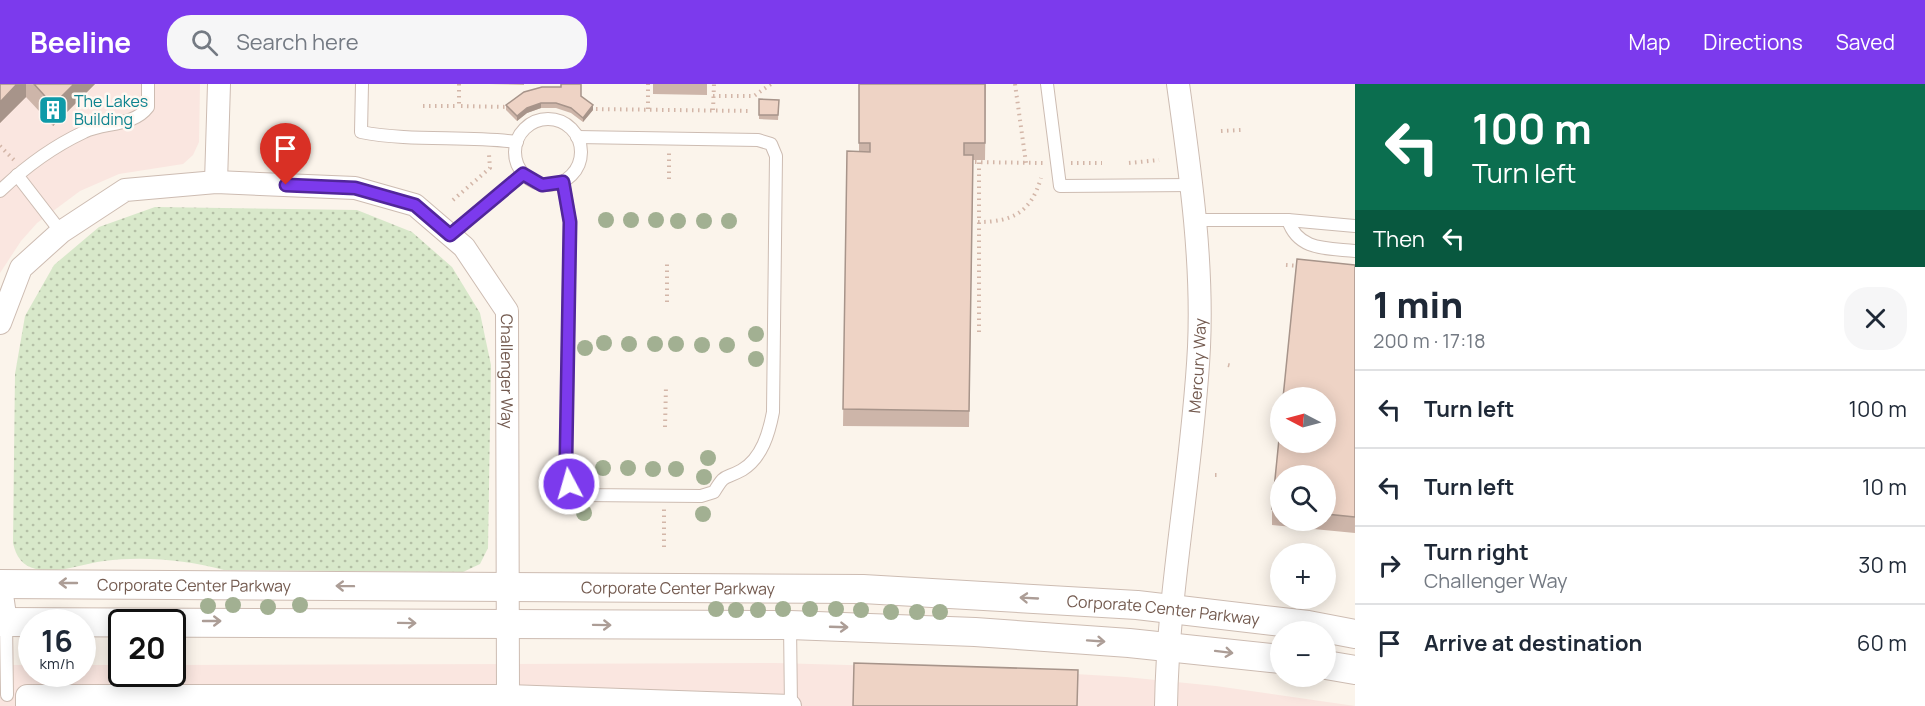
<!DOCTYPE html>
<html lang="en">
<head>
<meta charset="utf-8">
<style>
	body { margin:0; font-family:Manrope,sans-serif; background:#f6f6f7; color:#1f2937; height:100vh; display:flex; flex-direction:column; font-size:22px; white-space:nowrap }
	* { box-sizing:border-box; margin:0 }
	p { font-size:20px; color:#747a83 }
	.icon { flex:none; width:33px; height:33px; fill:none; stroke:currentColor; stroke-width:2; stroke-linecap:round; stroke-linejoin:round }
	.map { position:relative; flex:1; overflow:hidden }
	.details { display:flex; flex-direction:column; background:#fff; width:570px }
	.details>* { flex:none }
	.guide { background:#0b6e4f; color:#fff; overflow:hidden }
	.needle { width:39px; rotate:276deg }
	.tools { position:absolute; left:1270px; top:303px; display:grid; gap:12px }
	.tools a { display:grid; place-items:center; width:66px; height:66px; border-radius:50%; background:#fff; box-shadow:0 3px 15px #0003; font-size:30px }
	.speed { position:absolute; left:18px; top:525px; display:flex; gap:12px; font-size:30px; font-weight:700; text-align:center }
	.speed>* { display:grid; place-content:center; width:78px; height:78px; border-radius:50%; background:#fff; box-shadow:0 3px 15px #0003; line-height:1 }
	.speed small { font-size:15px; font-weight:400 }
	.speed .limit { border:3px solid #111; border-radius:9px; background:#fff; color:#111 }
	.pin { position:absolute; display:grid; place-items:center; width:51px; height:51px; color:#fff; margin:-62px -26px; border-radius:50% 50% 50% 0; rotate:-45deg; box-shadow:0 0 6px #0007 }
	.pin .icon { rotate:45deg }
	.me { position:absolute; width:66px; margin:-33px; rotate:354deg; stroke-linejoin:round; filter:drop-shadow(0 0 4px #0008) }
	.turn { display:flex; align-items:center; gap:21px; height:126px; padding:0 18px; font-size:27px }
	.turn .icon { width:78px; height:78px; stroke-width:2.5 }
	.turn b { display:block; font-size:42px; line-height:51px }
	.then { display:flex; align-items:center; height:57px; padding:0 18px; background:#0003; gap:12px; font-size:22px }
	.round { display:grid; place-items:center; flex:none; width:63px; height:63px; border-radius:24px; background:#f6f6f7 }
	.head { display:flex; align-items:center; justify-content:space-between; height:102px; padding:0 18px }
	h1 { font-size:36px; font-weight:800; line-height:45px }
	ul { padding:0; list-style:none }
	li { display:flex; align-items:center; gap:18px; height:78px; padding:0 18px; border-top:2px solid #e0e1e3 }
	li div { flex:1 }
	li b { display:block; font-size:22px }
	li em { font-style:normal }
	header { display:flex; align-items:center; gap:36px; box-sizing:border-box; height:84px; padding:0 30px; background:#7c3aed; color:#fff }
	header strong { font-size:28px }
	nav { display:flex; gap:33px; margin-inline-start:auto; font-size:21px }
	.search { width:420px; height:54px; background:#f6f6f7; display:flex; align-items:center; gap:15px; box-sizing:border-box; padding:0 21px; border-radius:24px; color:#747a83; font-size:22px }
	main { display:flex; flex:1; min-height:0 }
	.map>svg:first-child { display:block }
	.commercial { fill:#fae6e0 }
	.grass { fill:url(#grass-dots) }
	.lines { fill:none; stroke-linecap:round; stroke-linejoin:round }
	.service-casing { stroke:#cdbcb2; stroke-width:14 }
	.minor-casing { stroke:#cdbcb2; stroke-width:24 }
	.tertiary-casing { stroke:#cdbcb2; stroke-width:30 }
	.path { stroke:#d3b6a8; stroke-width:4; stroke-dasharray:1.5 4.5; stroke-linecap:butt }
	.service { stroke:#fff; stroke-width:12 }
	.minor { stroke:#fff; stroke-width:22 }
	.tertiary { stroke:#fff; stroke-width:28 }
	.tree { fill:#a2b092 }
	.wall { fill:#cdb5a9; fill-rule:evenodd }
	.shaded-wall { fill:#a7948a }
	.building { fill:#eed3c5; stroke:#a7948a; stroke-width:1.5 }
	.oneway { stroke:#ac9d96 }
	.route-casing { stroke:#51269a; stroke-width:15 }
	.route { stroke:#7c3aed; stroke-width:10 }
	.labels { text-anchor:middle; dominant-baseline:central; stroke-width:5; stroke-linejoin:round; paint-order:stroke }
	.culture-label { font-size:16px; fill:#0d838f; stroke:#fef8f2; text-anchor:start }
	.street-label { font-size:16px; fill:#745b50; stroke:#fef8f2 }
</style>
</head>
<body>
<header>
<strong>Beeline</strong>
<div class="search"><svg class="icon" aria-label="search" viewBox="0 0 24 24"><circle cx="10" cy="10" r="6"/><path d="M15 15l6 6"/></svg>Search here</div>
<nav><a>Map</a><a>Directions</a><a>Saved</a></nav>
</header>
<main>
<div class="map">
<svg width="1355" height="622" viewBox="0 0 1355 622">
	<defs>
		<pattern id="grass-dots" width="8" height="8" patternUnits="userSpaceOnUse" patternTransform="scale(1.5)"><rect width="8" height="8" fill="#d8e8ca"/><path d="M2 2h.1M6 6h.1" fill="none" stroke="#b4bfa6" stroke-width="1.8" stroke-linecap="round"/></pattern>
	</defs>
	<rect width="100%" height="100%" fill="#fbf4eb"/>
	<g class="commercial">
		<polygon points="0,0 200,0 199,58 193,71 183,80 119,90 80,107 37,139 21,157 0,189"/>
		<polygon points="776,579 990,585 1126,593 1216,602 1355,622 0,622 0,581 31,581 32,590 82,590 83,581 121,581 122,590 172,590 173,581"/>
	</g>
	<path class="grass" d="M 155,123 L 357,126 L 412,148 L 452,183 L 480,229 L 491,281 L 488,464 L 480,480 L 463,488 L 224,486 C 187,476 143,472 104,477 C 81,480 60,490 36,485 C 22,482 16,472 13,459 L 15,290 L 25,232 L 54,181 L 99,143 Z"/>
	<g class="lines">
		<g class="service-casing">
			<g id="service">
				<path d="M 362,0 L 361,48 C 412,58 465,51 517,58"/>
				<polyline points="1047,0 1060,102 1192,101"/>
				<circle cx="548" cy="68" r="33"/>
				<polyline points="17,91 61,148"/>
				<path d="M 563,98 L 570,138 L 566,373 L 569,400 L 581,411 L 701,412 L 714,408 C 726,388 724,396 742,386 C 762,374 769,349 773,328 L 776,72 L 771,60 L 758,56 L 577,53"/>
				<path d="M 0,107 C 25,83 52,63 84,48 C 104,38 133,43 148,23 L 148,0"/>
				<polyline points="1195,136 1288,136 1355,142"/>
				<path d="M 1288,136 C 1298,167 1327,164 1355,167"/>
				<polyline points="450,151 523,90"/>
				<polyline points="6,538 7,611"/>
				<polyline points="790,541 791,622"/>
			</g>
		</g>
		<g class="minor-casing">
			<g id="minor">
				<polyline points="216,98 219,0"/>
				<path id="s1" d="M 0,239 L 21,184 L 61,148 L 125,106 L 216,98 L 355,104 L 415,121 L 464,163 L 507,227 L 508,612"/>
				<polyline points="0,497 6,538"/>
				<polyline points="27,622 27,612 508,612 790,622"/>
				<path id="s2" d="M 1166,622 C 1168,502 1193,384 1199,263 C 1203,175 1190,87 1178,0"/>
			</g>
		</g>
		<g class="tertiary-casing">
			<g id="tertiary">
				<path id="s3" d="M 0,500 L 863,505 L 1137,521 L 1308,541 L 1355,550"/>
				<polyline points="0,538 790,541 975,548 1129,559 1281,575"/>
				<polyline points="1326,581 1355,586"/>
			</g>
		</g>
		<g class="path">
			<polyline points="459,0 459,22 510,23"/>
			<polyline points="1015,0 1026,79"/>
			<polyline points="713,12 754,12 771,0"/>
			<polyline points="423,22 459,22"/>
			<polyline points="590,25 752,27"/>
			<polyline points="648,25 648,0"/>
			<polyline points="713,26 714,0"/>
			<polyline points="1221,47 1241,46"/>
			<polyline points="0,62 14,76"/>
			<polyline points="969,78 1043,79"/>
			<polyline points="1071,79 1102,79"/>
			<polyline points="1129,79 1159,76"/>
			<polyline points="669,95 669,69"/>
			<polyline points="453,116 490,84 489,71"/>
			<path d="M 978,138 C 1013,138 1031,128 1041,94"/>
			<polyline points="1286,181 1301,182"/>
			<polyline points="667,218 667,177"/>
			<polyline points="979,248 979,78"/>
			<polyline points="1228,281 1232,282"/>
			<polyline points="665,343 666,302"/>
			<polyline points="1215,391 1219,391"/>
			<polyline points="664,463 664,425"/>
		</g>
		<use href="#service" class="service"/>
		<use href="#minor" class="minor"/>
		<use href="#tertiary" class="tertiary"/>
	</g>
	<g class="tree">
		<circle cx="606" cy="136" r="8"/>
		<circle cx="631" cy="136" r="8"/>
		<circle cx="656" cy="136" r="8"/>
		<circle cx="678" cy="137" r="8"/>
		<circle cx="704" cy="137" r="8"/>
		<circle cx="729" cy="137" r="8"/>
		<circle cx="756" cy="250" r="8"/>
		<circle cx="604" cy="259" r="8"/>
		<circle cx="629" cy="260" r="8"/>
		<circle cx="655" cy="260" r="8"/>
		<circle cx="676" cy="260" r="8"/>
		<circle cx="702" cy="261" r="8"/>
		<circle cx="727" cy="261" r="8"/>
		<circle cx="585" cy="264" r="8"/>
		<circle cx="756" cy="275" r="8"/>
		<circle cx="708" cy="374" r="8"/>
		<circle cx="603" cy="384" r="8"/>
		<circle cx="628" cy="384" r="8"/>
		<circle cx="653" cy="385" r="8"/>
		<circle cx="676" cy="385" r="8"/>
		<circle cx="583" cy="388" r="8"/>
		<circle cx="704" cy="393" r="8"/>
		<circle cx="584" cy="429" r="8"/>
		<circle cx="703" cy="430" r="8"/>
		<circle cx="233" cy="521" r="8"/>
		<circle cx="300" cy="521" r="8"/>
		<circle cx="208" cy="522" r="8"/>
		<circle cx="268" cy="523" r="8"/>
		<circle cx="716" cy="525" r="8"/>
		<circle cx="783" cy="525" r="8"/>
		<circle cx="810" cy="525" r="8"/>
		<circle cx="836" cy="525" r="8"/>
		<circle cx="736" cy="526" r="8"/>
		<circle cx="758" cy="526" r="8"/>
		<circle cx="861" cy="526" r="8"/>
		<circle cx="891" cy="528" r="8"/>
		<circle cx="917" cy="528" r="8"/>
		<circle cx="940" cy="528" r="8"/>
	</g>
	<g class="wall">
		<polygon points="0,0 95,0 53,42 26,13 0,39"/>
		<polygon points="489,0 524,0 524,1"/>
		<polygon points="653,0 707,0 707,11 653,10"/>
		<polygon points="859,0 986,0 985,76 973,76 969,343 843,342 847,67 859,67"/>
		<polygon points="561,3 581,12 593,26 583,38 571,29 556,24 541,24 527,29 517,37 506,26 506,21"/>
		<polygon points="759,15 779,16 778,36 759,35"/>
		<path d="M 1297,175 L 1355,181 L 1355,449 L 1272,441 L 1272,425 L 1281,335 L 1281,358 L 1326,358 L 1326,314 L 1283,314 ZM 1281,392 L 1326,392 L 1326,436 L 1281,436 Z"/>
	</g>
	<g class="shaded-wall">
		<polygon points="17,0 26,0 26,13 0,39 0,18"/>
		<polygon points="74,0 95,0 53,42 53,21"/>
		<polygon points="541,19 541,24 527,29 517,37 517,32 527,24"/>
		<polygon points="593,21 593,26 583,38 583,34"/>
	</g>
	<g class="building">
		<polygon points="0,0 17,0 0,18"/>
		<polygon points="34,0 74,0 53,21"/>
		<polygon points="561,0 581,0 581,12 593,21 583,34 571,24 556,19 541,19 527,24 517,32 506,21 524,8 542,3 561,3"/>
		<polygon points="859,0 985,0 985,59 964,59 964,71 973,71 969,327 843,325 847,67 870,68 870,59 859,59"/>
		<polygon points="759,15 779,16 778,31 759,31"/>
		<polygon points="1297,175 1355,181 1355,433 1326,430 1326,392 1281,392 1281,425 1272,425 1281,335 1281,358 1326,358 1326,314 1283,314"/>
		<polygon points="854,579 1078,586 1077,622 853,622"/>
	</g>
	<defs><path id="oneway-shaft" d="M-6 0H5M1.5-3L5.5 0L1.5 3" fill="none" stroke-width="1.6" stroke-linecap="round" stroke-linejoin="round" transform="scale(1.5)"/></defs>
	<g class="oneway">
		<use href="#oneway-shaft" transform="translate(68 499) rotate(180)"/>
		<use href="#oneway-shaft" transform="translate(345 502) rotate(-179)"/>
		<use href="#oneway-shaft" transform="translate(1029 514) rotate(-177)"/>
		<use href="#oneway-shaft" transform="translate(212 537)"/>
		<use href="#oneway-shaft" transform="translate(407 539) rotate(1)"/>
		<use href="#oneway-shaft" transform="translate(602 541) rotate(1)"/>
		<use href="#oneway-shaft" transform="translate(839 543) rotate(2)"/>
		<use href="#oneway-shaft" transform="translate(1096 557) rotate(4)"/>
		<use href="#oneway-shaft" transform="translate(1224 568) rotate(7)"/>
	</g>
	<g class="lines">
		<g class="route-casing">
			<polyline id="route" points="286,101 355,104 415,121 450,151 523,90 542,101 563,98 570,138 566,373 569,400"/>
		</g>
		<use href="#route" class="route"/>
	</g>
	<defs>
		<g id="building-square" transform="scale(1.5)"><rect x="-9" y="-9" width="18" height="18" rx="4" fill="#0f9aa8" stroke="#fef8f2"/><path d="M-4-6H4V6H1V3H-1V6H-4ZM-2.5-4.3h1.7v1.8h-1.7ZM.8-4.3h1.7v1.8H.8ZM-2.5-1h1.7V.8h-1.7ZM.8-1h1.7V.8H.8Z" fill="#fff"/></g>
	</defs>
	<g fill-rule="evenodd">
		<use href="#building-square" x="53" y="26"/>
	</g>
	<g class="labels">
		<g class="culture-label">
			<text x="74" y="17">The Lakes<tspan x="74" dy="18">Building</tspan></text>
		</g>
		<g class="street-label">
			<text stroke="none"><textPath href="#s2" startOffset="342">Mercury Way</textPath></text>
			<text stroke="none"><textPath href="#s1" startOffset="684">Challenger Way</textPath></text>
			<text stroke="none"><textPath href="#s3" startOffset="194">Corporate Center Parkway</textPath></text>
			<text stroke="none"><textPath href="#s3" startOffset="678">Corporate Center Parkway</textPath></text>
			<text stroke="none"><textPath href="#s3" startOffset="1164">Corporate Center Parkway</textPath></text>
		</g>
	</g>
</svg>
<div class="tools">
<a><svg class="needle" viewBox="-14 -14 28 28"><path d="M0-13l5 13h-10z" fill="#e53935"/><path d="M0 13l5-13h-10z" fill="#747a83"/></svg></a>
<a><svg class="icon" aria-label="search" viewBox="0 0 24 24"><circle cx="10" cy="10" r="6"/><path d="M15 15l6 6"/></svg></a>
<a>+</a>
<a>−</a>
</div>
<div class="speed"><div>16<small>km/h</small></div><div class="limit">20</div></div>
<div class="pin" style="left:286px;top:101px;background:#d93025"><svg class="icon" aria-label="arrive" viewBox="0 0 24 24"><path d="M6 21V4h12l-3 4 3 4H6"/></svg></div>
<svg class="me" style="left:569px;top:400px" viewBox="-20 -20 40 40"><circle r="17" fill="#7c3aed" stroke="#fff" stroke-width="3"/><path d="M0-11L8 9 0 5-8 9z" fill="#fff"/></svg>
</div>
<section class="details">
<div class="guide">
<div class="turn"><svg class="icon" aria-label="left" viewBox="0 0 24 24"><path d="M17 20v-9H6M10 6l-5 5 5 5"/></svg><div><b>100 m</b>Turn left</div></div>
<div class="then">Then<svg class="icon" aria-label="left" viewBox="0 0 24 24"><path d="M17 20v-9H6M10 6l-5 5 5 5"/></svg></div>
</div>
<div class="head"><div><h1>1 min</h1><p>200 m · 17:18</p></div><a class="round"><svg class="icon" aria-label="close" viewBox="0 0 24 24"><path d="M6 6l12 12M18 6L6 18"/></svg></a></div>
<ul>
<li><svg class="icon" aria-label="left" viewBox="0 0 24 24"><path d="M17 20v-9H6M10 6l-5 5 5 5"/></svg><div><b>Turn left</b></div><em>100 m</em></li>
<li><svg class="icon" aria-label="left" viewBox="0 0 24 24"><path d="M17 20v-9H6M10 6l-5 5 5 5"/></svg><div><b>Turn left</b></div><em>10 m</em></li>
<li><svg class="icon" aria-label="right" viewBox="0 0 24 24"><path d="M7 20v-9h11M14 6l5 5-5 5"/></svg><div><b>Turn right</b><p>Challenger Way</p></div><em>30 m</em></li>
<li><svg class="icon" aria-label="arrive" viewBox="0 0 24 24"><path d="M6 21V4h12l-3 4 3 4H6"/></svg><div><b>Arrive at destination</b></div><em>60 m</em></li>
</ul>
</section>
</main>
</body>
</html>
